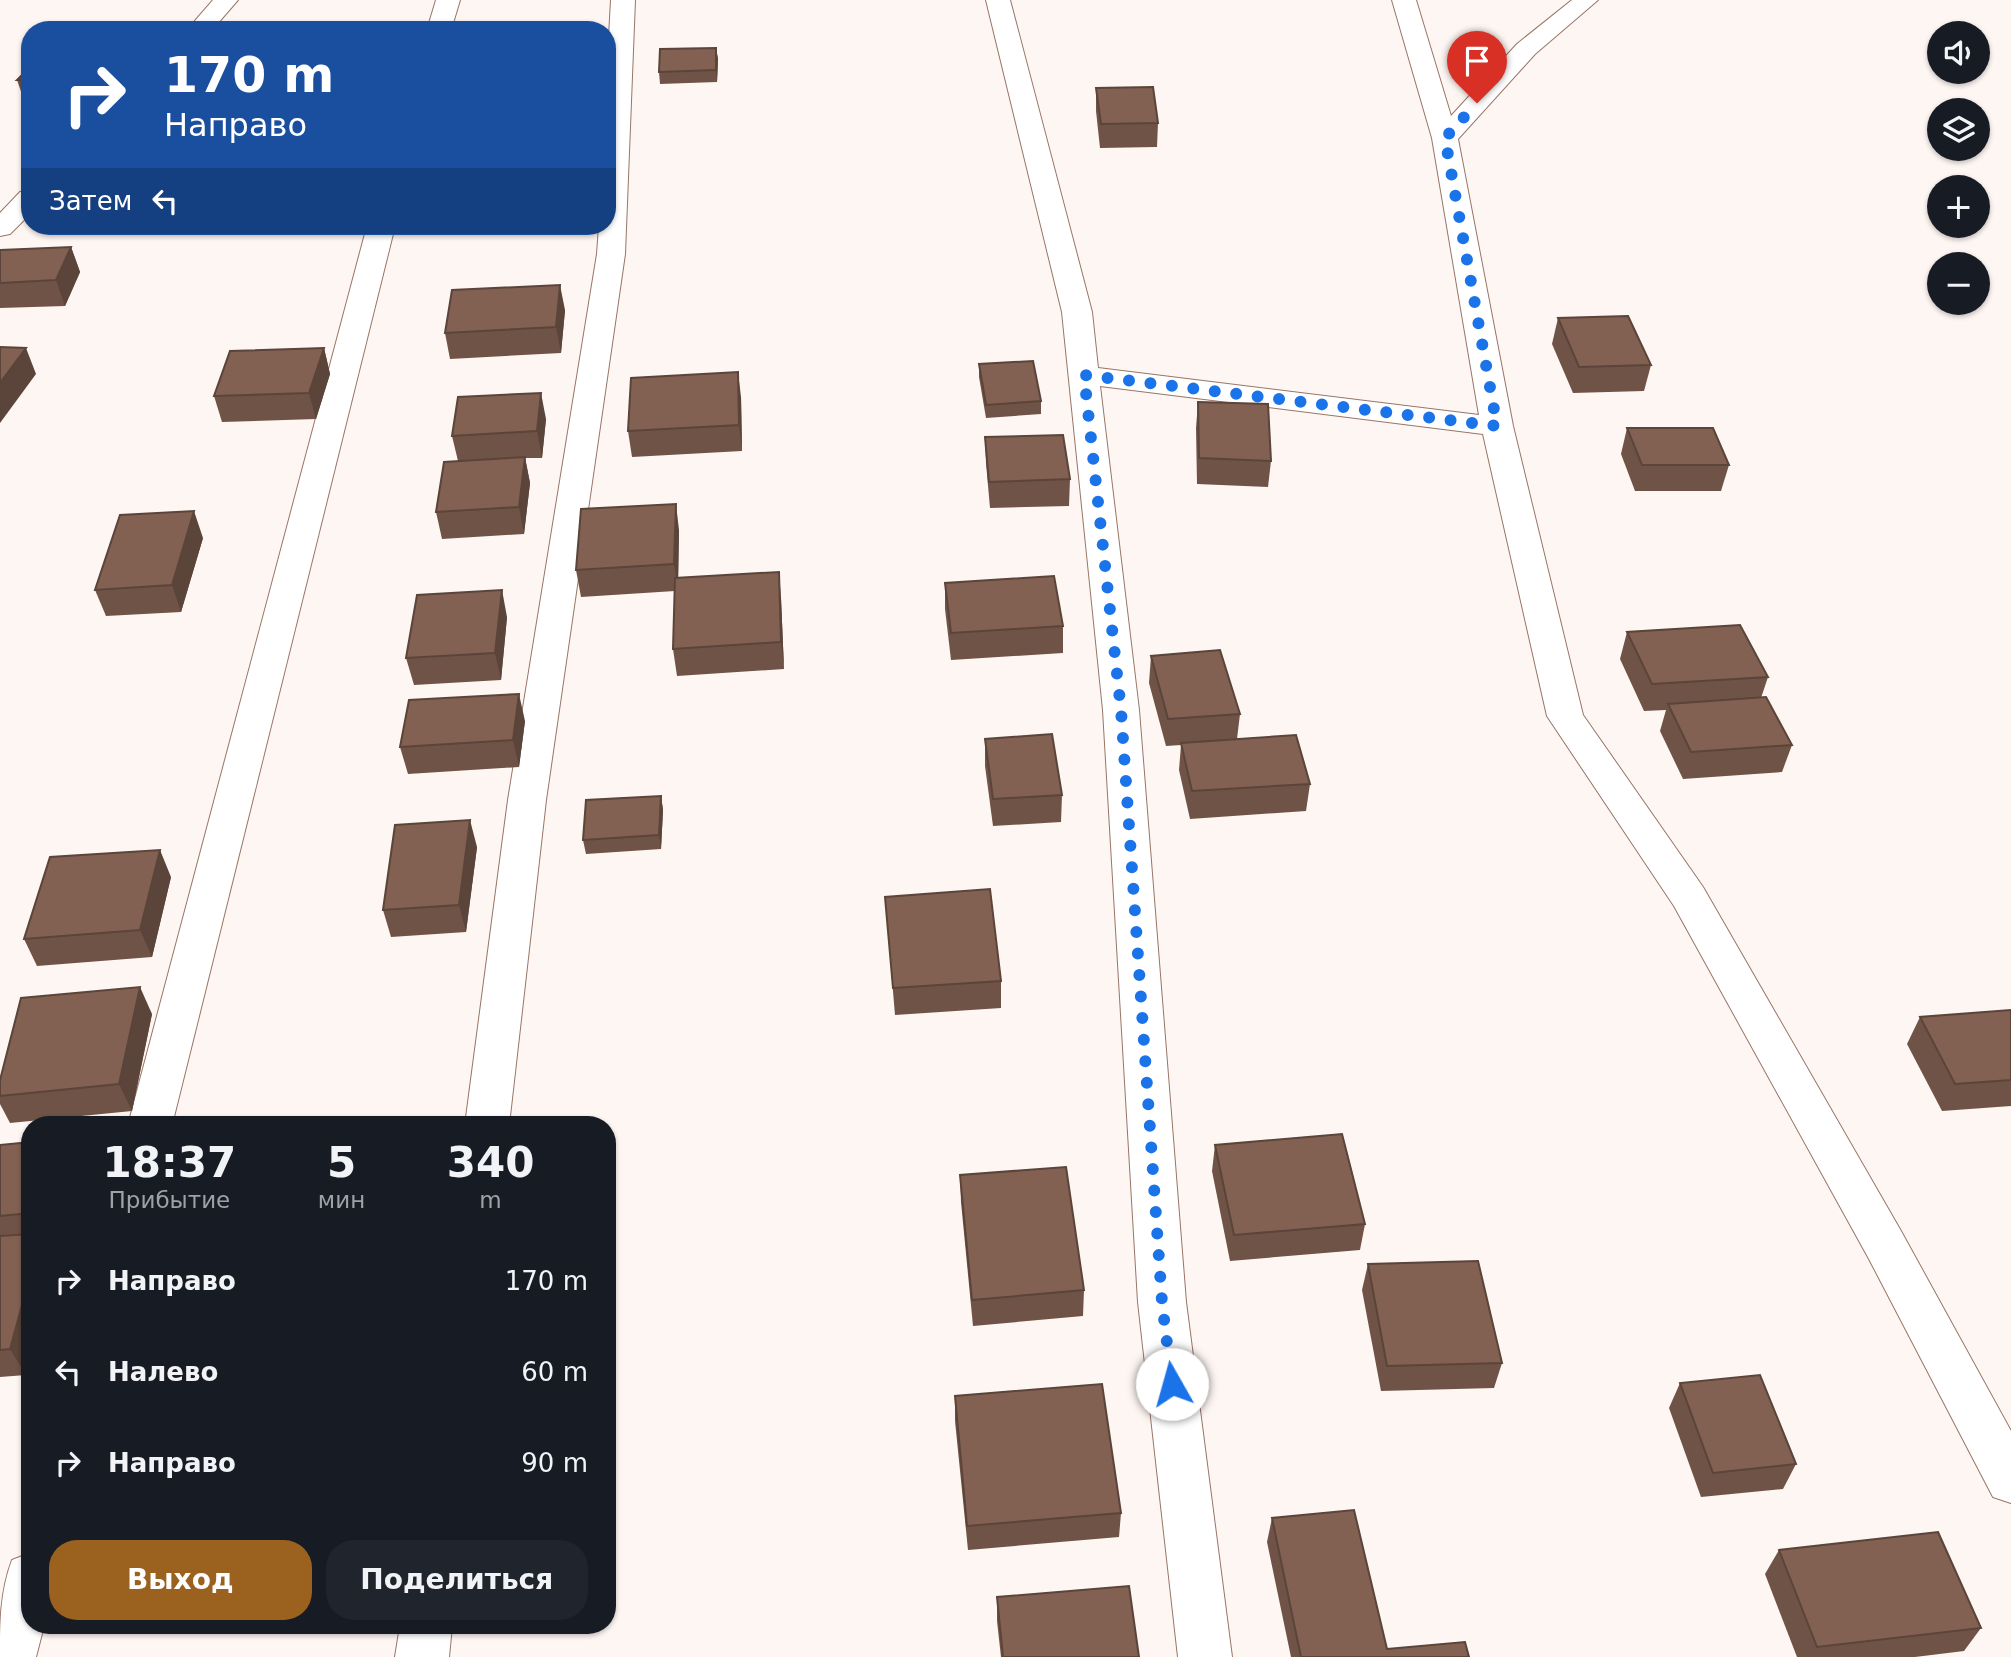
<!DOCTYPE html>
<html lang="ru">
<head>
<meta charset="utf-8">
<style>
	body { margin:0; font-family:"DejaVu Sans",sans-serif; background:#20242c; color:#f1f3f6; height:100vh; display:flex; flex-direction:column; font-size:26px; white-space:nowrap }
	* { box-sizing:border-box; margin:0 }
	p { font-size:23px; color:#9ea1a6 }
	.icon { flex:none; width:38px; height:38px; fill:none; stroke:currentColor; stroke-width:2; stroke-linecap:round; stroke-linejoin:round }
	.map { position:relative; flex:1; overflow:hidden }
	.drawer { position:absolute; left:21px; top:1116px; width:595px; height:518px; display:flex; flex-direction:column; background:#171b24; border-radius:28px; box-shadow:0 2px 5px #0004 }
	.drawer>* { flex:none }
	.guide { position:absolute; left:21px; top:21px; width:595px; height:214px; border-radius:28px; box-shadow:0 2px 5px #0004; background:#1a4fa0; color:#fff; overflow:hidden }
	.tools { position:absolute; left:1927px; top:21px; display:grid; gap:14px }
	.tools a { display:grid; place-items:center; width:63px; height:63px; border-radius:50%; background:#171b24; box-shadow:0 2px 5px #0004; font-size:35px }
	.pin { position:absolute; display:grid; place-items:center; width:60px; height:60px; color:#fff; margin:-72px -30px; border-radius:50% 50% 50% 0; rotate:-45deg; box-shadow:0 0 7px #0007 }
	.pin .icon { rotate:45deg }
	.me { position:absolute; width:77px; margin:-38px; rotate:353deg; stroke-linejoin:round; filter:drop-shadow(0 0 5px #0008) }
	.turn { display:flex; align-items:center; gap:24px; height:147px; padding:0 28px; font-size:32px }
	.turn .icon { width:91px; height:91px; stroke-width:2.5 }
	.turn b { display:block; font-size:49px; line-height:60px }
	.then { display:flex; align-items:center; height:66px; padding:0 28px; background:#0003; gap:14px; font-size:26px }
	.eta { display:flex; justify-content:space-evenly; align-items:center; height:119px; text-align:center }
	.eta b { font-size:42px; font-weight:800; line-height:49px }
	.primary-button { display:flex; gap:14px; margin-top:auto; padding:14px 28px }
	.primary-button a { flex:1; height:80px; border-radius:28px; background:#9b621f; color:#fff; font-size:28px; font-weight:800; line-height:80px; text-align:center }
	.primary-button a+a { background:#20242c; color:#f1f3f6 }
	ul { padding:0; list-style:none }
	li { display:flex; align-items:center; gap:21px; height:91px; padding:0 28px }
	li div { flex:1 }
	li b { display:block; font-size:26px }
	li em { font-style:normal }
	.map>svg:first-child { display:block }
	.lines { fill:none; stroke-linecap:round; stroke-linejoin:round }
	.minor-casing { stroke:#987566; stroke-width:2 }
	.minor { fill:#fff; fill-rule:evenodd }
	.wall { fill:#705347 }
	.shaded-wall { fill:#5b4439 }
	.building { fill:#826152; stroke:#5b4439; stroke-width:2 }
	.route { stroke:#1a73e8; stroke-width:12; stroke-dasharray:0 21.6 }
</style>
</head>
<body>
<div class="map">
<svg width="2011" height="1657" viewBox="0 0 2011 1657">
	<rect width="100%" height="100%" fill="#fef6f3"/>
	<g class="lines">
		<g class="minor-casing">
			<g id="minor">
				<polygon points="213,0 238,0 212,30 187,30"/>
				<polygon points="436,0 460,0 451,30 427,30"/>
				<polygon points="611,0 635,0 625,254 546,800 509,1125 465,1125 508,800 597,254 599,226 607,226 607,73"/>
				<polygon points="986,0 1010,0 1092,312 1098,368 1479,415 1432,138 1392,0 1416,0 1451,116 1517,44 1572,0 1598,0 1535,54 1458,139 1513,426 1583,715 1703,887 1901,1231 2011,1431 2011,1503 1993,1497 1869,1259 1674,906 1547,716 1483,434 1100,386 1139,710 1186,1302 1232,1657 1178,1657 1138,1302 1103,710 1062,312"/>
				<polygon points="30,190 30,214 10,234 0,236 0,213 20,192"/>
				<polygon points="367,226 395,226 172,1125 128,1125"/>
				<path d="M 30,1553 L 30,1626 L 44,1626 L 36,1657 L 0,1657 C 0,1623 0,1592 12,1560 Z"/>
				<polygon points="400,1626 452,1626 449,1657 395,1657"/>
			</g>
		</g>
		<use href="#minor" class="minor"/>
	</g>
	<g class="wall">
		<polygon points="716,48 718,59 717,82 660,84 659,72"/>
		<polygon points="30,67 30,104 25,103 17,80"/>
		<polygon points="1096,88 1158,123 1157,147 1100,148 1096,111"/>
		<polygon points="71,247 80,272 65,306 0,308 0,250"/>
		<polygon points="565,310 561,353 450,359 445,333"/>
		<polygon points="1558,318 1651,365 1644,391 1573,393 1552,344"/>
		<polygon points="324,348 330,374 316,419 222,422 214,396"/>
		<polygon points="979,364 1041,401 1041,414 986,418 979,377"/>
		<polygon points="741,397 742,451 632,457 628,431"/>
		<polygon points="1198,402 1271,461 1268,487 1197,484 1196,428"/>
		<polygon points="546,419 542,458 525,458 530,483 524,534 442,539 436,512 458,461 452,436"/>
		<polygon points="1627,428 1729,465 1721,491 1635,491 1621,454"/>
		<polygon points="985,437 1070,479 1069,506 990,508 986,463"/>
		<polygon points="679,530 678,578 781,598 784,669 677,676 673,649 675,591 581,597 576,570"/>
		<polygon points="203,538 181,612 106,616 95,590"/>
		<polygon points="945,583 1063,626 1063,653 951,660 945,609"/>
		<polygon points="507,617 501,680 414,685 406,658"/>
		<polygon points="1627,632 1768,677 1761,698 1792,745 1782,772 1683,779 1660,731 1666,710 1644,711 1620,659"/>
		<polygon points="1151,656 1240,714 1237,739 1310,784 1306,811 1190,819 1179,770 1181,745 1166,746 1149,683"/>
		<polygon points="525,721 519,767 408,774 400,747"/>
		<polygon points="985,739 1062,795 1061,822 993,826 985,766"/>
		<polygon points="661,796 663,810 661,849 586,854 583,840"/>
		<polygon points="477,847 466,932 391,937 383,910"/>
		<polygon points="171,877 152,957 37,966 24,939"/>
		<polygon points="885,897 1001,981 1001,1008 895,1015"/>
		<polygon points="2011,1010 2011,1106 1942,1111 1907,1044 1920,1017"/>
		<polygon points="152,1014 132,1111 10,1123 0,1104 0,1080"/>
		<polygon points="30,1142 30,1361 26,1375 0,1377 0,1145"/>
		<polygon points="1215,1145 1365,1224 1360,1250 1230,1261 1212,1171"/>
		<polygon points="960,1175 1084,1290 1083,1316 973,1326 961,1202"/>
		<polygon points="1368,1264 1502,1363 1494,1388 1381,1391 1362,1290"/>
		<polygon points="1680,1383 1796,1464 1783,1489 1701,1497 1669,1408"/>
		<polygon points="955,1396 1121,1513 1119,1537 968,1550 955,1421"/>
		<polygon points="1272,1518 1387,1649 1469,1657 1291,1657 1267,1542"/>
		<polygon points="1779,1550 1981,1628 1964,1651 1915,1657 1797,1657 1765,1574"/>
		<polygon points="997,1597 1139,1657 1001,1657 997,1621"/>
	</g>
	<g class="shaded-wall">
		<polygon points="716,48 718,59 717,82 716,70"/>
		<polygon points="71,247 80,272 65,306 56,280"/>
		<polygon points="560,285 565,310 561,353 556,327"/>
		<polygon points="26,348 36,374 0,423 0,383"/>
		<polygon points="324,348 330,374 316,419 309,393"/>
		<polygon points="738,372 741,397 742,451 739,425"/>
		<polygon points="541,393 546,419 542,458 537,431"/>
		<polygon points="525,457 530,483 524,534 519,507"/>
		<polygon points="676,504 679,530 678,590 674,564"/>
		<polygon points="194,511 203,538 181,612 172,585"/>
		<polygon points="779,572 781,598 784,669 781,642"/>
		<polygon points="502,590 507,617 501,680 495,653"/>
		<polygon points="519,694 525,721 519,767 513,740"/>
		<polygon points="661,796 663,810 661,849 659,835"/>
		<polygon points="470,820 477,847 466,932 459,905"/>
		<polygon points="160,850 171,877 152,957 140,930"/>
		<polygon points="140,987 152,1014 132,1111 119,1084"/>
		<polygon points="30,1276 30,1361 26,1375 10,1349"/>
	</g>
	<g class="building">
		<polygon points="716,48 716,70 659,72 660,49"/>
		<polygon points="30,67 30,80 17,80"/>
		<polygon points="1153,87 1158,123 1101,124 1096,88"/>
		<polygon points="71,247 56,280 0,283 0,250"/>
		<polygon points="560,285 556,327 445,333 452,290"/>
		<polygon points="1628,316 1651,365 1579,367 1558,318"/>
		<polygon points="0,347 26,348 0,383"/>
		<polygon points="324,348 309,393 214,396 230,351"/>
		<polygon points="1033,361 1041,401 986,405 979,364"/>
		<polygon points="738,372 739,425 628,431 631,378"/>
		<polygon points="541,393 537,431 452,436 458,397"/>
		<polygon points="1198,402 1268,404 1271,461 1199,458"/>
		<polygon points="1627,428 1713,428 1729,465 1642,465"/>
		<polygon points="1063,435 1070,479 989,482 985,437"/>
		<polygon points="525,457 519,507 436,512 444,462"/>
		<polygon points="676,504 674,564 576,570 581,509"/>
		<polygon points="194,511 172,585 95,590 120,515"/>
		<polygon points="779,572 781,642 673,649 675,578"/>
		<polygon points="1054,576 1063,626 951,633 945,583"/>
		<polygon points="502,590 495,653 406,658 417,595"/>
		<polygon points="1740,625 1768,677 1652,684 1627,632"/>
		<polygon points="1220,650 1240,714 1168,719 1151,656"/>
		<polygon points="519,694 513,740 400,747 409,700"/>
		<polygon points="1766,697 1792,745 1691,752 1668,704"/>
		<polygon points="1052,734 1062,795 993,799 985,739"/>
		<polygon points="1296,735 1310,784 1192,791 1181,743"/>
		<polygon points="661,796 659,835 583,840 586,800"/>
		<polygon points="470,820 459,905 383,910 395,825"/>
		<polygon points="160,850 140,930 24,939 50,857"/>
		<polygon points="990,889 1001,981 893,988 885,897"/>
		<polygon points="140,987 119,1084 0,1096 0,1080 21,998"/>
		<polygon points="2011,1010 2011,1080 1955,1084 1920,1017"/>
		<polygon points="1342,1134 1365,1224 1234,1235 1215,1145"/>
		<polygon points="30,1142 30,1213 0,1216 0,1145"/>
		<polygon points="1066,1167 1084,1290 972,1300 960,1175"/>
		<polygon points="30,1234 30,1276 10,1349 0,1350 0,1236"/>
		<polygon points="1478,1261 1502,1363 1387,1366 1368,1264"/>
		<polygon points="1760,1375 1796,1464 1713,1473 1680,1383"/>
		<polygon points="1102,1384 1121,1513 967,1526 955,1396"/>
		<polygon points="1354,1510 1387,1649 1465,1642 1469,1657 1301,1657 1272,1518"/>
		<polygon points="1938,1532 1981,1628 1817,1647 1779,1550"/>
		<polygon points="1129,1586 1139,1657 1003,1657 997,1597"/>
	</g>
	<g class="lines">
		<polyline class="route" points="1172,1384 1162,1302 1121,710 1084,375 1497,426 1445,138 1477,103"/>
	</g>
</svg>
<div class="tools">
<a><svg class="icon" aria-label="sound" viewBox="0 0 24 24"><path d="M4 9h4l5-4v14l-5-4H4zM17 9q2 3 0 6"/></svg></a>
<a><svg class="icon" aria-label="layers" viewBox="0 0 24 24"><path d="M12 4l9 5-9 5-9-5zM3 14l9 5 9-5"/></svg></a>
<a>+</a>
<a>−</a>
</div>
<div class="pin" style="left:1477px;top:103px;background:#d93025"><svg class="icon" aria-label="arrive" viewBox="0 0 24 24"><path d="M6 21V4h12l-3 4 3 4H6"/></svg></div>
<svg class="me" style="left:1172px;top:1384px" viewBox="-20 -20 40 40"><circle r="19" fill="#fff"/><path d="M0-13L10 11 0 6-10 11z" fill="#1a73e8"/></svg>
<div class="guide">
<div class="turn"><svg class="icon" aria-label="right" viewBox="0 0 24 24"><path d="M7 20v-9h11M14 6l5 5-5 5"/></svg><div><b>170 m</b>Направо</div></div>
<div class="then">Затем<svg class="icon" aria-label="left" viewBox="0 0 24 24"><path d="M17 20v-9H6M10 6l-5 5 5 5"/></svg></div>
</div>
<section class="drawer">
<div class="eta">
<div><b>18:37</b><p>Прибытие</p></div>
<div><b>5</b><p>мин</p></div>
<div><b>340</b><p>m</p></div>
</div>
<ul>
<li><svg class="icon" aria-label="right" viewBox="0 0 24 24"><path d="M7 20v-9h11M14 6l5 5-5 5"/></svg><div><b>Направо</b></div><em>170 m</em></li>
<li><svg class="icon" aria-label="left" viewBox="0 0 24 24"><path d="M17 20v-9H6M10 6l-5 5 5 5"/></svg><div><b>Налево</b></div><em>60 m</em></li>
<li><svg class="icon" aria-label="right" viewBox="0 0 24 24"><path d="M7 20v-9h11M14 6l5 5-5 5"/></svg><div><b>Направо</b></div><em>90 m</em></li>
</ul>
<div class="primary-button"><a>Выход</a><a>Поделиться</a></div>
</section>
</div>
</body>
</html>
